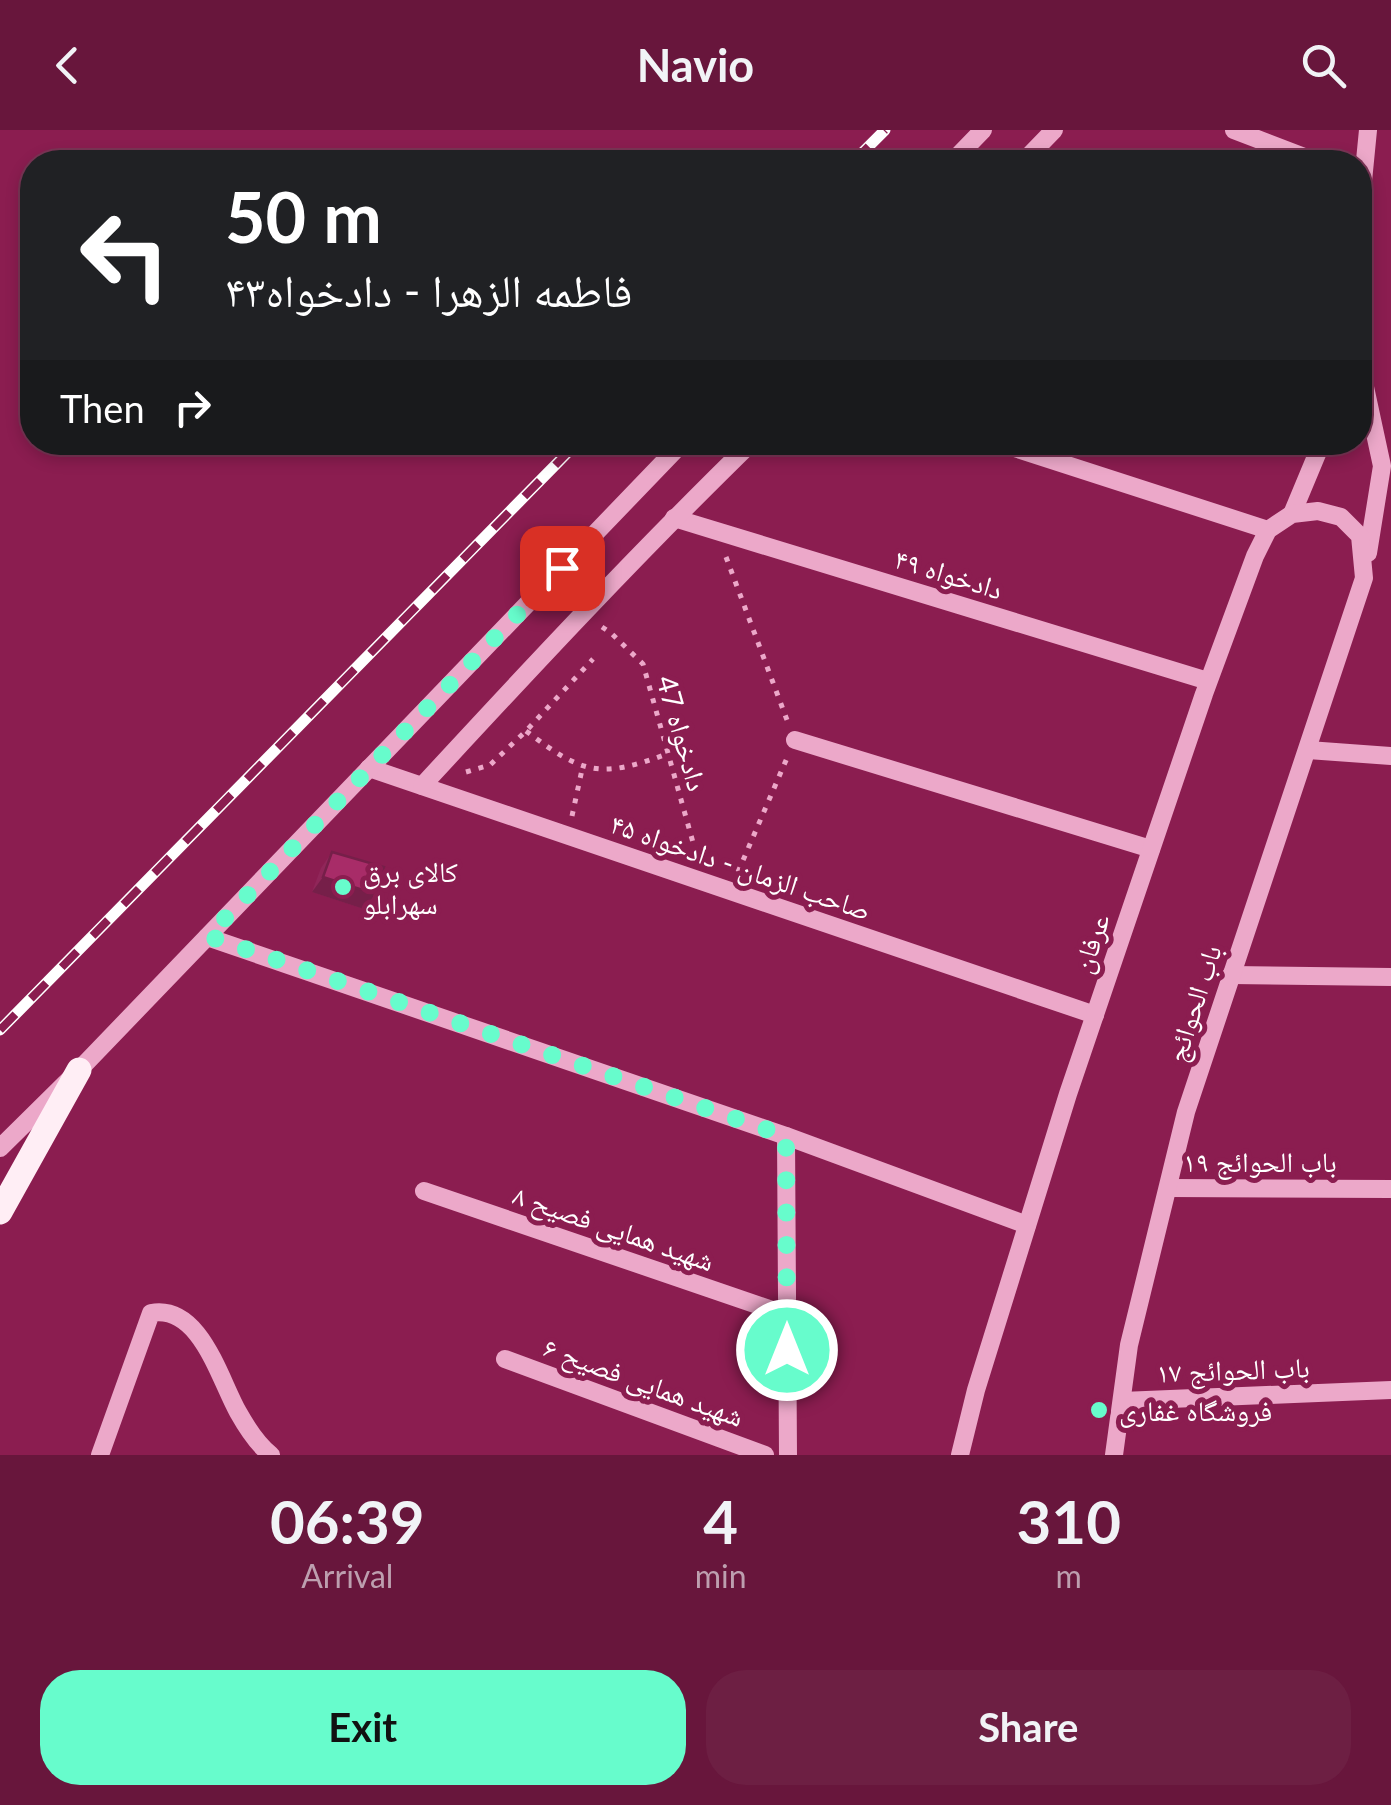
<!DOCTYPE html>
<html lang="en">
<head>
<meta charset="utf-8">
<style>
	body { margin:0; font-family:Lato,"Noto Naskh Arabic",sans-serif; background:#6d1f43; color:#f1f3f6; height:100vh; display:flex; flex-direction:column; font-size:38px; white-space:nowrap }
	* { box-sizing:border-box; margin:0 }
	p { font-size:32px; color:#bd9faf }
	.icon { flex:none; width:55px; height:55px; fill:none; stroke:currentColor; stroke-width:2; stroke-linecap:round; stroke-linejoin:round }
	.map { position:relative; height:1325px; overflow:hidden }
	.sheet { display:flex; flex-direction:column; background:#68163c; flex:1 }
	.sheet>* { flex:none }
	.guide { position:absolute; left:20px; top:20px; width:1352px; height:305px; border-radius:40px; box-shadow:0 5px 15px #0003,0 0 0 2px #7b3556; background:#202124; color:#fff; overflow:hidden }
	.pin { position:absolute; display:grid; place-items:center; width:85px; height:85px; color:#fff; margin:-42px; border-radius:20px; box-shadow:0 5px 15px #0006 }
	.me { position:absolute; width:110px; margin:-55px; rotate:0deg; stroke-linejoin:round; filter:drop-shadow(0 0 8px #0008) }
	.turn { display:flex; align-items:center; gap:35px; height:210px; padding:0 40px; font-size:45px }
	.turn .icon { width:130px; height:130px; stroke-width:2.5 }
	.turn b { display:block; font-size:70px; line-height:85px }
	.then { display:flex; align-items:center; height:95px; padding:0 40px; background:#0003; gap:20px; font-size:38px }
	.eta { display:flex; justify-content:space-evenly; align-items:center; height:170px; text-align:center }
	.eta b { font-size:60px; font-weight:700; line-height:70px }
	.primary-button { display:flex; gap:20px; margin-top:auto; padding:20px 40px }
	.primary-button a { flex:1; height:115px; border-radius:40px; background:#67fccc; color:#111; font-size:40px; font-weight:700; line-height:115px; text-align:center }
	.primary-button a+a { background:#6d1f43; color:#f1f3f6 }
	header { display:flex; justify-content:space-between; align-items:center; height:130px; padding:0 40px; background:#68163c; font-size:45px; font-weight:700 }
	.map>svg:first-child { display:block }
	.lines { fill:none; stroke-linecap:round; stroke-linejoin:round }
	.path { stroke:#eca8c9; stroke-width:5; stroke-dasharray:5 8; stroke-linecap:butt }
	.minor { stroke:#eca8c9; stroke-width:18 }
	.major { stroke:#ffeef5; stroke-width:25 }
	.rail-casing { stroke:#fff; stroke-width:11 }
	.rail { stroke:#8b1d50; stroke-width:8; stroke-dasharray:22; stroke-linecap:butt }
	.wall { fill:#902659 }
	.shaded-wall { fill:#761f49 }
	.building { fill:#a82c68; stroke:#761f49; stroke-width:2.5 }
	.route { stroke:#67fccc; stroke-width:18; stroke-dasharray:0 32.4 }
	.poi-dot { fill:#67fccc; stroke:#8b1d50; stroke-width:4 }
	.labels { text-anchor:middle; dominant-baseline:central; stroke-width:10; stroke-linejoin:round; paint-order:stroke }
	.street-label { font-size:28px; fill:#fff; stroke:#8b1d50 }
	.poi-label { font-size:28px; fill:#fff; stroke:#8b1d50; text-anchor:start }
</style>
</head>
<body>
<header><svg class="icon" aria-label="back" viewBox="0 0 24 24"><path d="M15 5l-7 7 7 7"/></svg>Navio<svg class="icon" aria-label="search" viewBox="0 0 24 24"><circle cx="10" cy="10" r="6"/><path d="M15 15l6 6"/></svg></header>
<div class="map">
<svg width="1391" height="1325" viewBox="0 0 1391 1325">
	<rect width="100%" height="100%" fill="#8b1d50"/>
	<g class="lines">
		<g class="path">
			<polyline points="726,427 787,590"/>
			<polyline points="602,497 611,503 643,534 694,716 694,726"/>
			<path d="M 526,601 C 583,644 599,649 667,624"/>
			<polyline points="466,642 490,635 526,601 593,529"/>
			<polyline points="572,686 583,635"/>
			<polyline points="738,742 787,628"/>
		</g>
		<g class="minor">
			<polyline points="1234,0 1317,32"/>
			<polyline points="952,32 983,0"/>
			<polyline points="1023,32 1054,0"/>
			<polyline points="1360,162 1363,51 1368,0"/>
			<polyline points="1360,234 1382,336 1368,423"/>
			<polyline points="996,312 1268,400"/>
			<polyline points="1292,384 1322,312"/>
			<polyline points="674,388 1208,551"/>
			<polyline points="795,610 1151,719"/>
			<polyline points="1308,620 1391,626"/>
			<polyline points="369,638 1095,885"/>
			<path d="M 422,656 C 530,539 638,423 752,312"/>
			<polyline points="207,807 786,1006 1027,1095"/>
			<polyline points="1231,845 1391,847"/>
			<polyline points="786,1006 788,1325"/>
			<polyline points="0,1018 79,940 683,312"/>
			<polyline points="1169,1058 1391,1059"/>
			<polyline points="424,1061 787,1185"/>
			<polyline points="505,1229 765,1325"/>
			<polyline points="1122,1271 1391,1260"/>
			<path d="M 100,1325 L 151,1183 C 200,1174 219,1248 238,1282 C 247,1298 257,1314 271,1325"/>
			<polyline points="960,1325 976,1260 1068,964 1204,564 1255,426 1268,400 1292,384 1318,381 1341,387 1360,406 1364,448 1186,982 1129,1215 1114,1325"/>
		</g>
		<polyline class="major" points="0,1082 79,940"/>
		<g class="rail-casing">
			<g id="rail">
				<polyline points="853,32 885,0"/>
				<polyline points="0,900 578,312"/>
			</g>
		</g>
		<use href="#rail" class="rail"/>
	</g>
	<polygon class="wall" points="332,722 364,779 312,762 321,738"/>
	<polygon class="shaded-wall" points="323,747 375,764 364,779 312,762"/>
	<polygon class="building" points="332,722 384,737 375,764 323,747"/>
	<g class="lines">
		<polyline class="route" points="562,438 208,806 786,1006 787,1220"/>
	</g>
	<g class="poi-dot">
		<circle cx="343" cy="757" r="10"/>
		<circle cx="1099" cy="1280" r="10"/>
	</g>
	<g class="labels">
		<g class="street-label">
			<text transform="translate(949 443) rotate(17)">دادخواه ۴۹</text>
			<text transform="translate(683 603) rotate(74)">دادخواه 47</text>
			<text transform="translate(741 736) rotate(19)">صاحب الزمان - دادخواه ۴۵</text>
			<text transform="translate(1090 813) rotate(-71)">عرفان</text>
			<text transform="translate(1193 873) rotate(-72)">باب الحوائج</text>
			<text x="1260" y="1031">باب الحوائج ۱۹</text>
			<text transform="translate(614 1097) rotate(19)">شهید همایی فصیح ۸</text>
			<text transform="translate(1233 1239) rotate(-2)">باب الحوائج ۱۷</text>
			<text transform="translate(644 1251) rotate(20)">شهید همایی فصیح ۶</text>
		</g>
		<g class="poi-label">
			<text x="363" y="741">کالای برق<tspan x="363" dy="32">سهرابلو</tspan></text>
			<text x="1119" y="1280">فروشگاه غفاری</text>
		</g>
	</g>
</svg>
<div class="pin" style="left:562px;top:438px;background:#d93025"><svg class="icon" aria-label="arrive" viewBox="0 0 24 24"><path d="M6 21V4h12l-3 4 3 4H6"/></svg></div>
<svg class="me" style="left:787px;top:1220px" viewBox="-20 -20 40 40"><circle r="17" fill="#67fccc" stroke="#fff" stroke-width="3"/><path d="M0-11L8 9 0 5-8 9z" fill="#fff"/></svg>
<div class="guide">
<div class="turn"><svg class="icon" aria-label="left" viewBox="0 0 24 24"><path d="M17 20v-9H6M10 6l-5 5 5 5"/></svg><div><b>50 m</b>فاطمه الزهرا - دادخواه۴۳</div></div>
<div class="then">Then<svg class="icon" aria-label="right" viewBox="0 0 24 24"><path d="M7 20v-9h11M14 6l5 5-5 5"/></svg></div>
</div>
</div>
<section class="sheet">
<div class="eta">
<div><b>06:39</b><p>Arrival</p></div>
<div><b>4</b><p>min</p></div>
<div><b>310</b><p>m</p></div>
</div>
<div class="primary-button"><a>Exit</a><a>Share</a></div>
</section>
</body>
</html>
